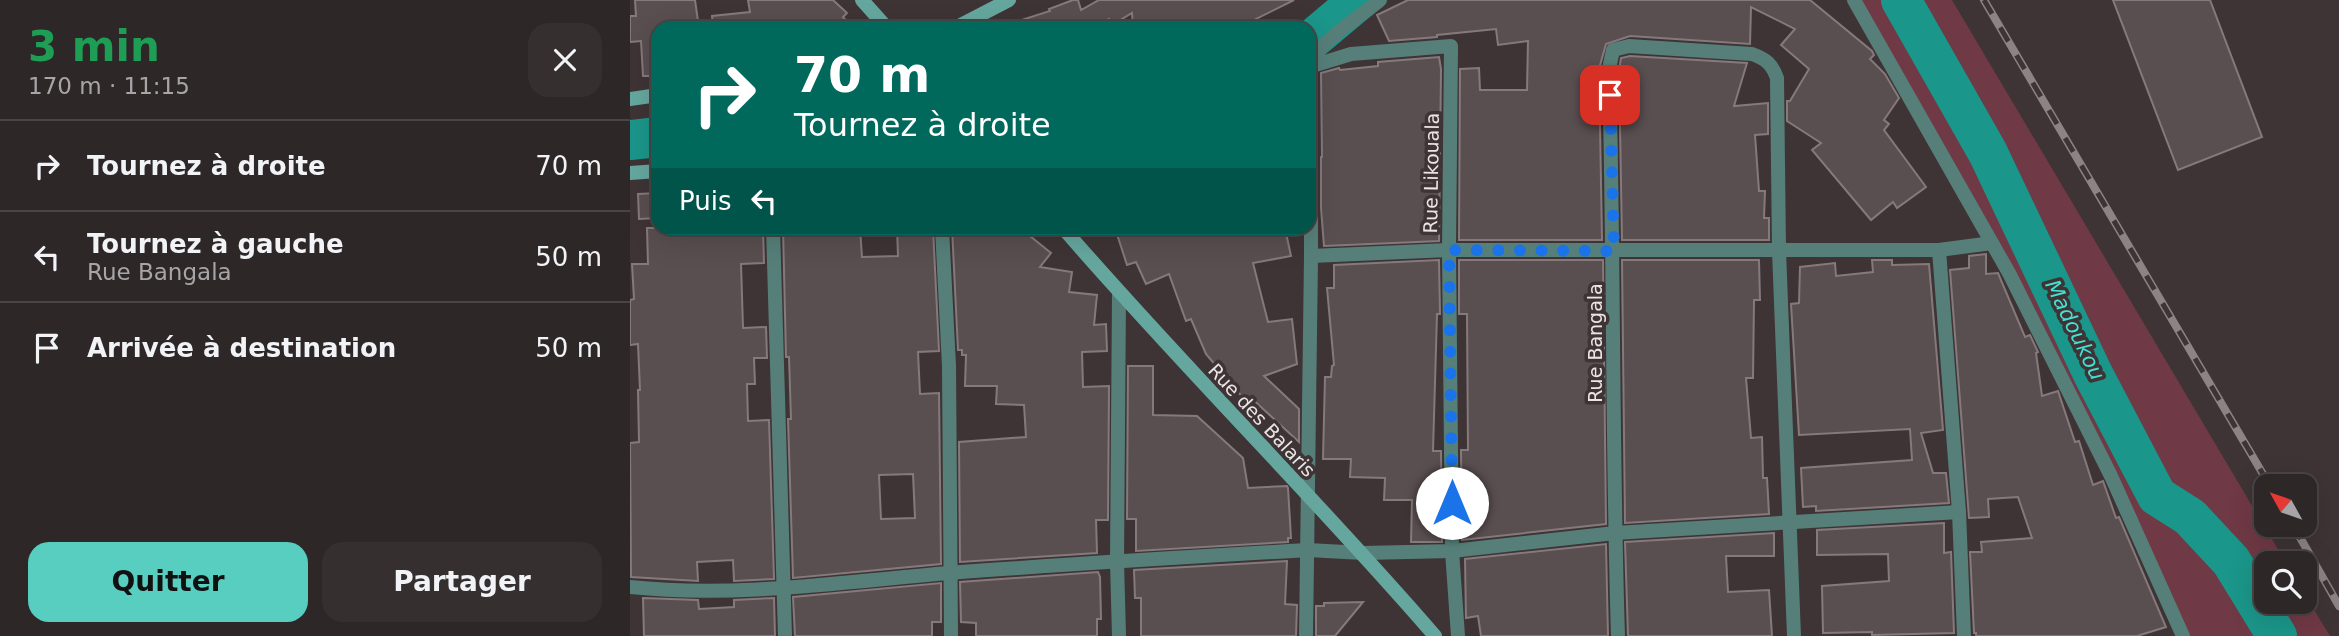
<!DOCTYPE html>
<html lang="fr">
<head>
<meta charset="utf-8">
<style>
	body { margin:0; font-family:"DejaVu Sans",sans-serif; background:#362f30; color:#f1f3f6; height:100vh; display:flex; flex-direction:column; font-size:26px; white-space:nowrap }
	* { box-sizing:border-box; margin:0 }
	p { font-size:23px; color:#a7a5a8 }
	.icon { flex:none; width:38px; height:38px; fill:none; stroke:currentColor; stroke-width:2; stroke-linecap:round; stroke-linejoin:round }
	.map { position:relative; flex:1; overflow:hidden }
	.side { display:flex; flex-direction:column; background:#2e2728; width:630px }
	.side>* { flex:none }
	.guide { position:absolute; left:21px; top:21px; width:665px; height:214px; border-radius:21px; box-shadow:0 7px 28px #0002,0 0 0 2px #494445; background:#00695c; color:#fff; overflow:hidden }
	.needle { width:46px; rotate:310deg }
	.buttons { position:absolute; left:1624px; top:474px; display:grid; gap:14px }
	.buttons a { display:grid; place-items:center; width:63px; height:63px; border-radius:14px; background:#2e2728; box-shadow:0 7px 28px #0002,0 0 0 2px #494445; font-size:35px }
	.pin { position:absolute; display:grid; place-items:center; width:60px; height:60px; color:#fff; margin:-30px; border-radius:14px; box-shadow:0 4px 10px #0006 }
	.me { position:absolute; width:77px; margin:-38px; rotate:0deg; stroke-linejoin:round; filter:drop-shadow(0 0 5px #0008) }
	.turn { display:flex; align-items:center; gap:24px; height:147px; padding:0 28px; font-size:32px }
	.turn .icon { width:91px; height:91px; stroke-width:2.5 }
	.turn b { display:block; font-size:49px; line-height:60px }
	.then { display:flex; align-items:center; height:66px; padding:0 28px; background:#0003; gap:14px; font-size:26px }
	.round { display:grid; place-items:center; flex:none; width:74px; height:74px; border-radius:21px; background:#362f30 }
	.headline { display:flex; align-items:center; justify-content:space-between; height:119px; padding:0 28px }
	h1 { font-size:42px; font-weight:700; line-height:52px; color:#1e9e55 }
	.primary-button { display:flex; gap:14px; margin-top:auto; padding:14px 28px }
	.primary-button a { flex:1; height:80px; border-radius:21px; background:#58cec0; color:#111; font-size:28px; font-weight:700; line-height:80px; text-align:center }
	.primary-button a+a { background:#362f30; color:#f1f3f6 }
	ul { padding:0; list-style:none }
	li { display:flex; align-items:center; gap:21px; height:91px; padding:0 28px; border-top:2px solid #494445 }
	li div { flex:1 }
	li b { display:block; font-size:26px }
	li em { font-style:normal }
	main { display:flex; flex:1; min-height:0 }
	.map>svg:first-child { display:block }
	.green { fill:#6f3945 }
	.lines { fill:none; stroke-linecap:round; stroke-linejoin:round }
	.river { stroke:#1b968a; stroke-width:40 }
	.building { fill:#594e50; stroke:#85797b; stroke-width:2; fill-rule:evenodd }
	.minor { stroke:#577f79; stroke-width:14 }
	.secondary { stroke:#65a79e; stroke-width:14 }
	.rail-casing { stroke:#8c8385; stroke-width:8 }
	.rail { stroke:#3e3436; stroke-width:5; stroke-dasharray:16; stroke-linecap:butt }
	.route { stroke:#1a73e8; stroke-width:12; stroke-dasharray:0 21.6 }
	.labels { text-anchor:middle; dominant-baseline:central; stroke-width:7; stroke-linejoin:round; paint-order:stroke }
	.street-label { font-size:19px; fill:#ebe4e5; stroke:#3e3436 }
	.water-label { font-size:21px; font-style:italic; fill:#41e2d1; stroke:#3e3436 }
</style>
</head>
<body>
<main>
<section class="side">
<div class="headline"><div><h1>3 min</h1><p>170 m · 11:15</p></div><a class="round"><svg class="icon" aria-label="close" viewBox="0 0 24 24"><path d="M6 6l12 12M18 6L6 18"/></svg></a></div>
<ul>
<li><svg class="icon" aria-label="right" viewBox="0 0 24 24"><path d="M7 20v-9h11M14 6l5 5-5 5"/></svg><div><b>Tournez à droite</b></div><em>70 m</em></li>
<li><svg class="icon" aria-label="left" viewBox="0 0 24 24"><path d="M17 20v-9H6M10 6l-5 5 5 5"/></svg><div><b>Tournez à gauche</b><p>Rue Bangala</p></div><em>50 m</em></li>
<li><svg class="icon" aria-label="arrive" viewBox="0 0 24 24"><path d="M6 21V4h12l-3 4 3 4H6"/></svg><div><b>Arrivée à destination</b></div><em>50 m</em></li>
</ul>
<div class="primary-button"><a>Quitter</a><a>Partager</a></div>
</section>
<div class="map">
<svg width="1709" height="636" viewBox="0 0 1709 636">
	<rect width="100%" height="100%" fill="#3e3436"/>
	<polygon class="green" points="1224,0 1322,0 1656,563 1636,564 1636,602 1675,602 1675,595 1700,636 1553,636 1442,396"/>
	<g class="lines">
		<g class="river">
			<polyline points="1271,0 1358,153 1463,374 1527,496 1560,517 1601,561 1647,636"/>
			<polyline points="679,42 729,0"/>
			<polyline points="0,140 28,137"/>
		</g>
	</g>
	<g class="building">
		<polygon points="5,0 65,0 69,28 28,28 28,76 13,76 11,41 0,42 0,16 6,16"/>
		<polygon points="118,0 203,0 217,13 213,17 222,28 83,28 82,16 120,12"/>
		<polygon points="443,0 448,0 451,10 469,0 664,0 608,28 503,28 502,13 482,25 479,19 465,28 380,28 379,24 420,11 419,9"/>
		<polygon points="778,0 1180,0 1242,51 1244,55 1240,59 1255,74 1269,98 1254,120 1259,124 1254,130 1296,187 1267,208 1263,202 1241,220 1182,150 1191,143 1157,121 1157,101 1160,101 1179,69 1151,45 1165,29 1121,7 1120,44 1000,36 976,44 969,69 972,240 829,240 830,69 849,68 850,90 897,90 898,41 868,45 866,29 807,35 807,37 759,41 747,15"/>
		<polygon points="1483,0 1580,0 1632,137 1548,170"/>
		<polygon points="1000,56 1117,63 1104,106 1138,103 1138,134 1125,135 1129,191 1135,191 1134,218 1139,218 1139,240 992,240 989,70 991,58"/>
		<polygon points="809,57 811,69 809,241 694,246 691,208 691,157 692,157 691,73 709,68 710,70 748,66 748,62"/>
		<polygon points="28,193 28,218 9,219 8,194"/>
		<polygon points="17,228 133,228 134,263 111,264 113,328 136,327 137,358 124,358 125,384 117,384 118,421 139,420 144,579 104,581 103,560 67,562 68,581 1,577 0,443 9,442 8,390 10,390 8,344 0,345 0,300 4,299 2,264 18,264"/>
		<path d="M 153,228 L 230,228 L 232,257 L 268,256 L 267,228 L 303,228 L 309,351 L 288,352 L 290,394 L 309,393 L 311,564 L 163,578 L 158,419 L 161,419 L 159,357 L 156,357 ZM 283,474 L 285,518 L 251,519 L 249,475 Z"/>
		<polygon points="322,228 390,228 421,253 410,267 442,272 439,292 467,295 464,325 476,324 477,351 452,352 453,387 479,386 478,520 466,520 467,553 330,562 329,442 396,437 394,405 366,404 367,386 335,386 336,355 332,355 332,350 328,350"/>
		<polygon points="485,228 655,228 661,256 623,263 638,322 662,319 667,364 634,376 669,409 669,442 620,397 614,399 576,354 561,319 556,321 539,274 516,284 506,262 497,265"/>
		<polygon points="1356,254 1356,274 1368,273 1395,337 1400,335 1408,352 1406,353 1412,396 1428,391 1445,442 1449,441 1463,485 1473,481 1486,518 1489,517 1536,627 1507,636 1346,636 1346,633 1344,633 1340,552 1352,552 1351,542 1402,538 1388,497 1358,499 1359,517 1339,518 1320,270 1339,268 1339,256"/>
		<polygon points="809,260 810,314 807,314 803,451 811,451 812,542 781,542 782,500 754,500 755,478 720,477 721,459 693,459 695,377 701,377 702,366 704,365 697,288 704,288 704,265"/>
		<polygon points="829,260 973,260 976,524 832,540 831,450 838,450 837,314 829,314"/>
		<polygon points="992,260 1129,260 1130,300 1124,300 1123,378 1116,378 1121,438 1132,437 1133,478 1137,478 1139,514 995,523"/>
		<polygon points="1242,260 1262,260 1262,265 1299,264 1313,430 1291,433 1303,473 1316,473 1319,503 1186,511 1186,506 1173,507 1171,468 1282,460 1280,429 1169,435 1161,304 1169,303 1170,267 1205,263 1206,276 1243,272"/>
		<polygon points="498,366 523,366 523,415 567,416 613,458 618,488 657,486 658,488 661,538 658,538 658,542 506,551 506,519 497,519"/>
		<polygon points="1314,523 1314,553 1321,552 1324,633 1242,635 1242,632 1193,633 1192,586 1259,581 1258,554 1187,555 1187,530"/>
		<polygon points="1144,533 1144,556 1096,556 1098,592 1139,590 1142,636 998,636 995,542"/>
		<polygon points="976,544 978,636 851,636 848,616 836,618 835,559"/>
		<polygon points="657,561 655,604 667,605 666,636 511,636 511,598 505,598 504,570"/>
		<polygon points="468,572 470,577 471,619 467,619 467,636 346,636 346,623 331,622 330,582"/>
		<polygon points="311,583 311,622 302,622 302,636 165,636 163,597"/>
		<polygon points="13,598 68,600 69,609 104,607 104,600 144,598 145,636 14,636"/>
		<polygon points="733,602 705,636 686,636 686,606 694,606 694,603"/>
	</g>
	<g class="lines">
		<g class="minor">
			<polyline points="1224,0 1379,273 1481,476 1553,636"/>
			<polyline points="679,67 721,54 821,46 819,250 822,551 828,636"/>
			<polyline points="143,228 155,636"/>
			<polyline points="312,228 319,366 321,636"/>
			<polyline points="681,256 819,250 1309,250"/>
			<polyline points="489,293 487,562 489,636"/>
			<path d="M 0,587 C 105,598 213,582 318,573 C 438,564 558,557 678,550 L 733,553 L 822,551 L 985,533 L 1329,512"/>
			<path d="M 676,636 L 681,256 L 681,66 C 683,45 733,15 750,0"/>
			<path d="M 988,636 C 982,447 984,258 979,69 L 983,50 L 999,46 L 1122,54 C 1136,59 1142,64 1147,78 L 1149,251 L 1164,636"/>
			<polyline points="1334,636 1329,512 1309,250 1362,243"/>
		</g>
		<g class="secondary">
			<polyline points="232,0 257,28"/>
			<polyline points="325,28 379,0"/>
			<polyline points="0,99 28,95"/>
			<polyline points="0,173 28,171"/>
			<path d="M 433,228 C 553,367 685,497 805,636"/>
		</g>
		<g class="rail-casing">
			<g id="rail">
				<polyline points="1354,0 1640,486"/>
				<polyline points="1663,525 1709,606"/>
			</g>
		</g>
		<use href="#rail" class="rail"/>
	</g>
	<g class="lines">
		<polyline class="route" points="822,503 819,250 984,251 980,95"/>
	</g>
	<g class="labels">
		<g class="street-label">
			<text transform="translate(801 173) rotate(-89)">Rue Likouala</text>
			<text transform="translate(965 343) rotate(-90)">Rue Bangala</text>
			<text transform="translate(632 420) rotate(47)">Rue des Balaris</text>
		</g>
		<g class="water-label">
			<text transform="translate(1445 330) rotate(64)">Madoukou</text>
		</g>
	</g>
</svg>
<div class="buttons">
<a><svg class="needle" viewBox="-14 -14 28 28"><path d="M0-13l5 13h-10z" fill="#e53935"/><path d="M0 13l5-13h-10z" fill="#a7a5a8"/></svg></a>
<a><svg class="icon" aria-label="search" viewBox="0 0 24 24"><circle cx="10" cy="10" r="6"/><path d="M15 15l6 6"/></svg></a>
</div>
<div class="pin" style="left:980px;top:95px;background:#d93025"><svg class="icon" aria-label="arrive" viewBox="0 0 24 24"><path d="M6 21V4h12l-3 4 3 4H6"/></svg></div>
<svg class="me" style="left:822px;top:503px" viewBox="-20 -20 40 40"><circle r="19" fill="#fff"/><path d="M0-13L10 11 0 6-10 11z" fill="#1a73e8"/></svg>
<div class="guide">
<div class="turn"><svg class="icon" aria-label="right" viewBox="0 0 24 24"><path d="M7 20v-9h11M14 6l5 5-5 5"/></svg><div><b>70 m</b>Tournez à droite</div></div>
<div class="then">Puis<svg class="icon" aria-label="left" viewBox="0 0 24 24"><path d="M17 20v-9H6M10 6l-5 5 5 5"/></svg></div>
</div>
</div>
</main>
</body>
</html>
